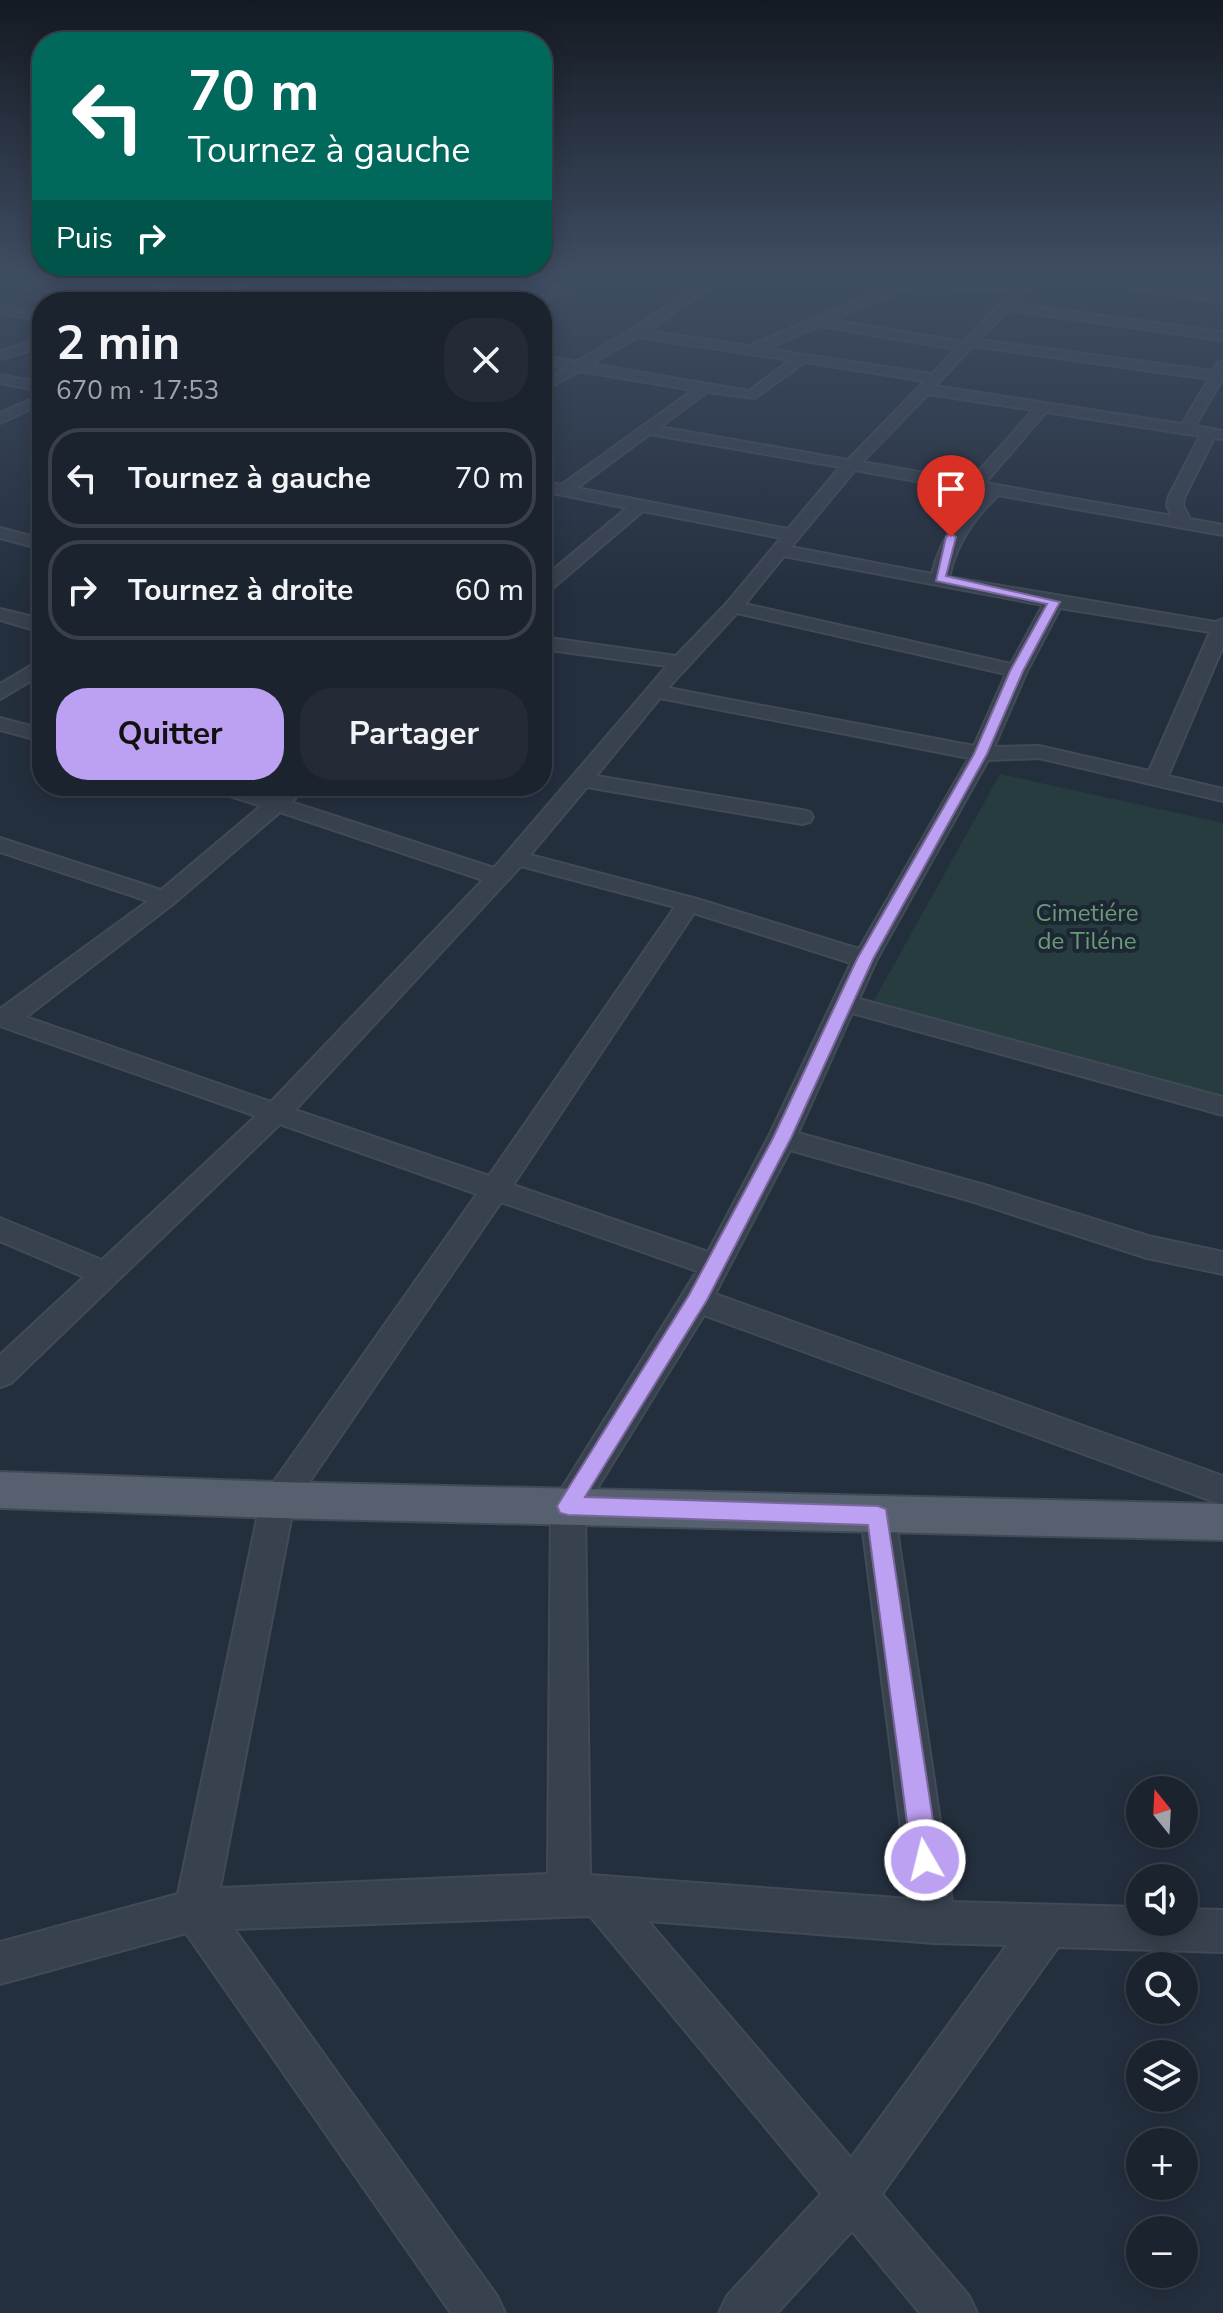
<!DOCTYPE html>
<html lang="fr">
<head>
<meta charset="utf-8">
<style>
	body { margin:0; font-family:"Nunito Sans",sans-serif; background:#242b36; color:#f1f3f6; height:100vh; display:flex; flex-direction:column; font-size:30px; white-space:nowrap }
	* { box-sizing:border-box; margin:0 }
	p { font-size:26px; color:#a0a4aa }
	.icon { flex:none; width:44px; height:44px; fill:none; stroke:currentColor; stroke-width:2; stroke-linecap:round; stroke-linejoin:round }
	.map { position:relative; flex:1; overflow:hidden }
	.side { position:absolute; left:32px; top:292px; width:520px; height:504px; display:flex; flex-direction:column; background:#1b232e; border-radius:32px; box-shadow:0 4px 20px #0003,0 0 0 2px #39404a }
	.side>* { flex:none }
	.top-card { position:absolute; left:32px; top:32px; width:520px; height:244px; border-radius:32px; box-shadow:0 4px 20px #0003,0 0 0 2px #39404a; background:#00695c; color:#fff; overflow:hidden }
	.needle { width:52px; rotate:342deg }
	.fabs { position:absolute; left:1126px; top:1776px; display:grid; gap:16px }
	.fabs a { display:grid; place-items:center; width:72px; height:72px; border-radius:50%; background:#1b232e; box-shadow:0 4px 20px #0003,0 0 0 2px #39404a; font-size:40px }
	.pin { position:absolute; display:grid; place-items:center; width:68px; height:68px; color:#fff; margin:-82px -34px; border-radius:50% 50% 50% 0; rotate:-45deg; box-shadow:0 0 8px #0007 }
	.pin .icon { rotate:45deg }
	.me { position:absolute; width:88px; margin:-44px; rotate:352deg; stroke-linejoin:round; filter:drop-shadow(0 0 6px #0008) }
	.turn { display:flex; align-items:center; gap:28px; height:168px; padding:0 24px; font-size:36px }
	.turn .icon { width:104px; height:104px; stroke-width:2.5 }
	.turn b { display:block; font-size:56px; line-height:68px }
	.then { display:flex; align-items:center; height:76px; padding:0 24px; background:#0003; gap:16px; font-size:30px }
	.round { display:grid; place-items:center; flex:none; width:84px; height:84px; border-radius:32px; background:#242b36 }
	.head { display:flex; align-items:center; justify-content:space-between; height:136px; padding:0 24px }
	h1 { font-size:48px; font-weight:700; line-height:60px }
	.primary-button { display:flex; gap:16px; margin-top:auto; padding:16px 24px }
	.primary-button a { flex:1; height:92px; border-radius:32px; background:#bca0f2; color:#111; font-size:32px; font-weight:700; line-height:92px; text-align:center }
	.primary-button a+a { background:#242b36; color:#f1f3f6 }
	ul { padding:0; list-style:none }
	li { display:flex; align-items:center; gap:24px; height:100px; margin:0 16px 12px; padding:0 8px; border:4px solid #39404a; border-radius:32px }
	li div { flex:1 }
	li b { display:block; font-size:30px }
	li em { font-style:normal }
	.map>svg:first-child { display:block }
	.green { fill:#263c3f }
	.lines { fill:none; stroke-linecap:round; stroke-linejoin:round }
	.stream { stroke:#17263c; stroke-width:4 }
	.minor-casing { stroke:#414a57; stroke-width:4 }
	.major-casing { stroke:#414a57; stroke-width:4 }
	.minor { fill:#38414e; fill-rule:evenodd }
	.major { fill:#56606e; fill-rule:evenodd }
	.route { fill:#bca0f2; stroke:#7a689d; stroke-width:2 }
	.labels { text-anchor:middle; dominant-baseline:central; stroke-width:8; stroke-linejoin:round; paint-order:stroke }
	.park-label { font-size:24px; fill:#6b9a76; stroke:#1d2633 }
</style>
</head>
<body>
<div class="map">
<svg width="1223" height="2313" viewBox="0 0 1223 2313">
	<rect width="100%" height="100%" fill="#242f3e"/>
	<polygon class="green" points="1000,774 1223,823 1223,1099 872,1004"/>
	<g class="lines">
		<polyline class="stream" points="190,302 289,275"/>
		<g class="minor-casing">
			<g id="minor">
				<path d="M 95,275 C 134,275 170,288 208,289 C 232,290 257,275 283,275 L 193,302 L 187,298 L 194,294 Z"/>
				<path d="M 353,275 L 372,275 L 481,302 C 447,302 381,294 353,275 Z"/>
				<polygon points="575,275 590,275 542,305 542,302 532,302"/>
				<path d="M 713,275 L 727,275 L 648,331 L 749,346 L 910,278 L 1020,283 L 1028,275 L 1041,275 L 1014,304 L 1223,332 L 1223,340 L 1008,310 L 980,340 L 1213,371 L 1218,363 L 1223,362 L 1223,378 L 1195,426 L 1223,431 L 1223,439 L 1214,438 L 1184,498 L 1183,506 L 1190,519 L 1223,525 L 1223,535 L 998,495 C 973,520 957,542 949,577 L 1215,622 L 1223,619 L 1223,646 L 1168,776 L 1223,789 L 1223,801 L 1039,758 L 988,760 L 877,959 L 859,999 L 1223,1097 L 1223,1115 L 852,1013 L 798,1133 L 988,1186 L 1148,1236 L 1223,1252 L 1223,1274 L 1147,1258 L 971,1201 L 790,1150 L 715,1294 L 1223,1476 L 1223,1505 L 704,1315 L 585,1508 L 590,1875 L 910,1899 L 861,1516 L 866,1506 L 878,1501 L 890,1506 L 895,1516 L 952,1902 L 1140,1907 L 1140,1922 L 1184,1922 L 1184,1909 L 1223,1910 L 1223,1952 L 1058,1947 L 882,2194 L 969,2296 L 977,2313 L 920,2313 L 852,2231 L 777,2313 L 719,2313 L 727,2296 L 821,2194 L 590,1916 L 234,1929 L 497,2296 L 505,2313 L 451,2313 L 186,1933 L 0,1984 L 0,1942 L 178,1894 L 261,1500 L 477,1194 L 280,1124 L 11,1383 L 0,1387 L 0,1355 L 84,1277 L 0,1241 L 0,1218 L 102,1260 L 256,1116 L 0,1026 L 0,1009 L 148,901 L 0,852 L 0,838 L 161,890 L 261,806 L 214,791 L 211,786 L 243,786 L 273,796 L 284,786 L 308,786 L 291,802 L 494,868 L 667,666 L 542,649 L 542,637 L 676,656 L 727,603 L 781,538 L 643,511 L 548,592 L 542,593 L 542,579 L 627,508 L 542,491 L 542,481 L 561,485 L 693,390 L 580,371 L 542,391 L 542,381 L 565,368 L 542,364 L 542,356 L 576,362 L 631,330 ZM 912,286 L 1013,290 L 963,342 L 832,320 ZM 819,326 L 820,326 L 956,349 L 932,374 L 766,349 ZM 638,337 L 790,360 L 749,391 L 591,364 ZM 973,346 L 1209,379 L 1182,424 L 935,386 ZM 805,362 L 925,381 L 848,460 L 660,427 L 707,392 L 755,398 ZM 928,394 L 1033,410 L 970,481 L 862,462 ZM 1046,412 L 1200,436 L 1168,498 L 1167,506 L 1172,516 L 985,483 ZM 650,434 L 840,467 L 788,529 L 577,488 ZM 855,470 L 982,493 C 958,516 940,540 932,574 L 791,547 ZM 784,556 L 1043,605 L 1011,664 L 745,604 ZM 1060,608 L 1210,632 L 1149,771 L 1039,746 L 994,747 L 1027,671 ZM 737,613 L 1006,674 L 974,746 L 668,688 ZM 660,698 L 969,758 L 859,949 L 697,899 L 530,855 L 587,787 L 802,824 L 810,822 L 813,817 L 810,812 L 802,810 L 596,776 ZM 280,812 L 483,880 L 271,1102 L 26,1017 L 173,904 ZM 521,866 L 675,907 L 489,1176 L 295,1110 ZM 694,913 L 851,963 L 768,1138 L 708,1252 L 513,1185 ZM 501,1202 L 697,1271 L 551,1506 L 548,1874 L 220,1888 L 294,1504 ZM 648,1921 L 934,1943 L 1007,1945 L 851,2158 Z"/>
				<polygon points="1059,275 1090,275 1223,295 1223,303"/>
				<polygon points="0,306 42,312 42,320 0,314"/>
				<polygon points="42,339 42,347 0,359 0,351"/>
				<polygon points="0,375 42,383 42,391 0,383"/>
				<polygon points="42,395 42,404 0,423 0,413"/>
				<polygon points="0,528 42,539 42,549 0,538"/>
				<polygon points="0,609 42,619 42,629 31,629 0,620"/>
				<polygon points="42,659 42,674 0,699 0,684"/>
				<polygon points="0,718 42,729 42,741 0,730"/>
			</g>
		</g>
		<g class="major-casing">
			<polygon id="major" points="0,1472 278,1482 1223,1504 1223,1540 278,1518 0,1508"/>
		</g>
		<use href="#minor" class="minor"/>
		<use href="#major" class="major"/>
	</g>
	<linearGradient id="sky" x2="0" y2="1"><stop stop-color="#141a22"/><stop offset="0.46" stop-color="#3f4d63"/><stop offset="1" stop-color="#3f4d63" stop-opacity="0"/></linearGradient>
	<rect width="1223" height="599" fill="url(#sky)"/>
	<polygon class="route" points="951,534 956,537 946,576 1060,602 1023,671 987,754 873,959 791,1138 707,1300 585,1497 878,1506 886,1509 939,1860 935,1869 925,1873 916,1869 912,1860 868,1525 568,1515 560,1513 557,1506 689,1295 773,1138 857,959 974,754 1010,671 1047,604 936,581 946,537"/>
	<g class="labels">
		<g class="park-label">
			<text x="1087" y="913">Cimetiére<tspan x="1087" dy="28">de Tiléne</tspan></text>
		</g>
	</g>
</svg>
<div class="fabs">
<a><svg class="needle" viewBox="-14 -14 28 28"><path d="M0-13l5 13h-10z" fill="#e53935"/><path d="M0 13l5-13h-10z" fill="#a0a4aa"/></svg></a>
<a><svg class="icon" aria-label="sound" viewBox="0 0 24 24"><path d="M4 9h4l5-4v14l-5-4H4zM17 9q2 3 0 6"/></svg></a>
<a><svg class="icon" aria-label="search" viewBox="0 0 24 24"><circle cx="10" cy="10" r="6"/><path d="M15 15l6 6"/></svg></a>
<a><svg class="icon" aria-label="layers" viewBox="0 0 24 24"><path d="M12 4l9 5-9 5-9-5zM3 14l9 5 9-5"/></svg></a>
<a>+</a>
<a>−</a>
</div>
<div class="pin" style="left:951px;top:537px;background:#d93025"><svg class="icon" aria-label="arrive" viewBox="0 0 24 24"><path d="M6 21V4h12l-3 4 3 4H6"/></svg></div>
<svg class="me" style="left:925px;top:1860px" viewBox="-20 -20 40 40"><circle r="17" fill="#bca0f2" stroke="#fff" stroke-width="3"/><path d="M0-11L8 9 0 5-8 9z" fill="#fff"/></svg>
<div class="top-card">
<div class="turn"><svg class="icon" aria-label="left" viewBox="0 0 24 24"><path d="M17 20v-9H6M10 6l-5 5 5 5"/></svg><div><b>70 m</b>Tournez à gauche</div></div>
<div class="then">Puis<svg class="icon" aria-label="right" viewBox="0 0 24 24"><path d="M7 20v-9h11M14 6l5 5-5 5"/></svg></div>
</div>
<section class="side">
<div class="head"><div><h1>2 min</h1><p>670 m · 17:53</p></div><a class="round"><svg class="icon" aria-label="close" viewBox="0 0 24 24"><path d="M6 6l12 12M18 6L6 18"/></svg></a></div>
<ul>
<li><svg class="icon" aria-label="left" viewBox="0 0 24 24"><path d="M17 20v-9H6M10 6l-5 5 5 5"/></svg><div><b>Tournez à gauche</b></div><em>70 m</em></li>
<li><svg class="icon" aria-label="right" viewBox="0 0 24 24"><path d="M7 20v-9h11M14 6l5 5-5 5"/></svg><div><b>Tournez à droite</b></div><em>60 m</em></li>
</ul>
<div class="primary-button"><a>Quitter</a><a>Partager</a></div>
</section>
</div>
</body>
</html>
